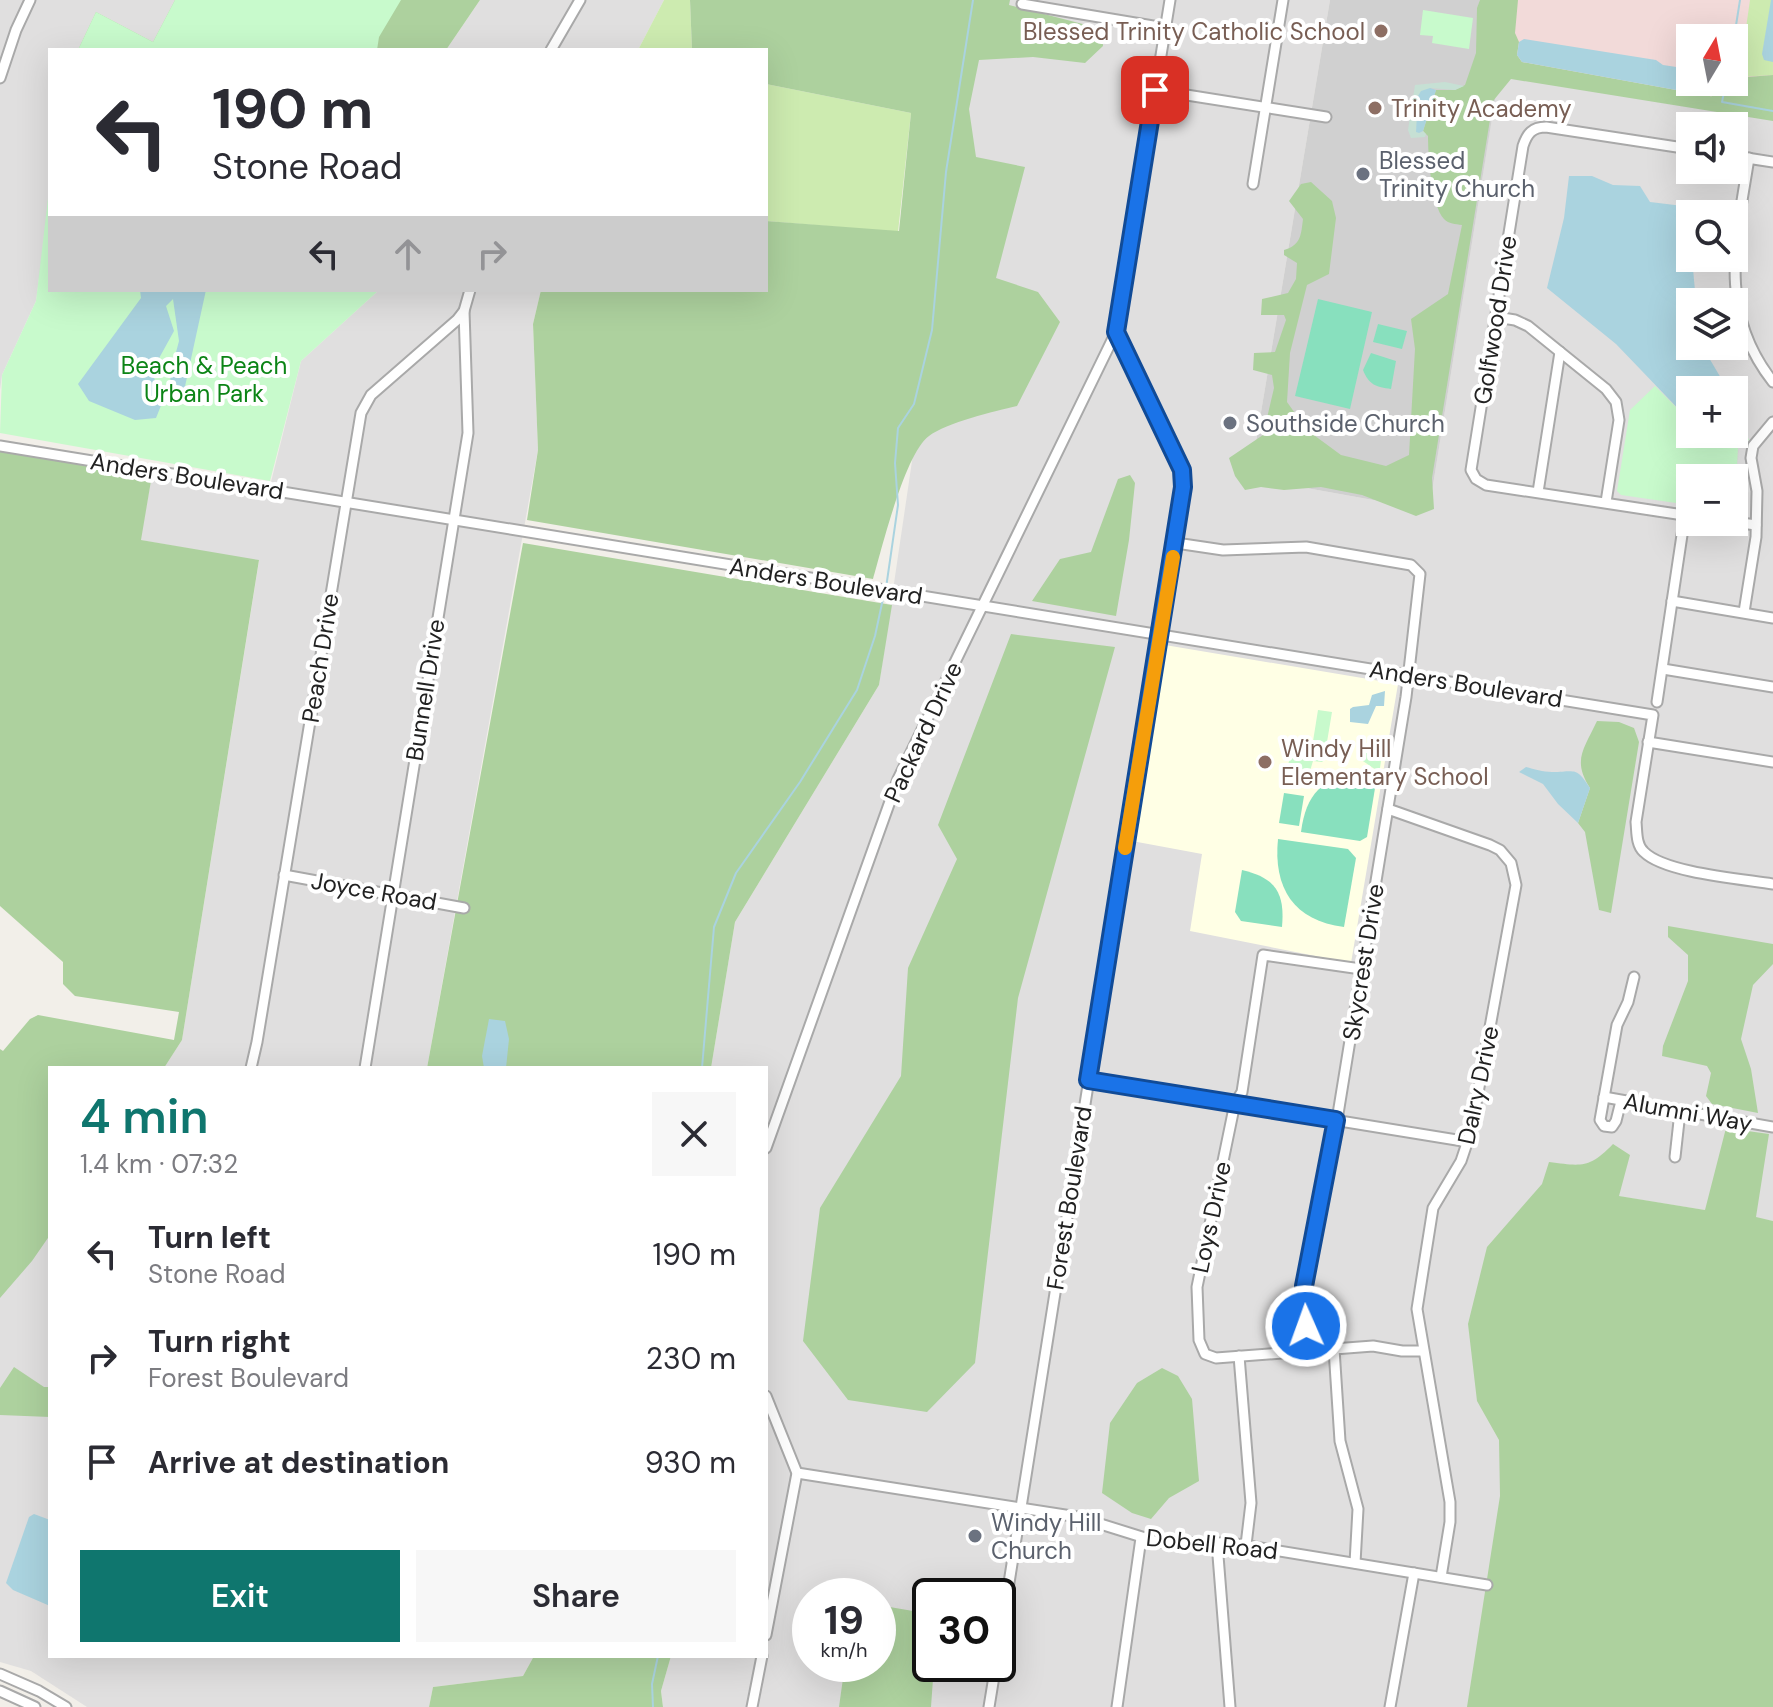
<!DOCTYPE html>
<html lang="en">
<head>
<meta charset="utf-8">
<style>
	body { margin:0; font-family:"DM Sans",sans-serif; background:#f7f7f7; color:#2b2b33; height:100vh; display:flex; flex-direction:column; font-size:30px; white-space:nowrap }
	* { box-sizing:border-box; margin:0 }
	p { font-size:26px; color:#7c7c81 }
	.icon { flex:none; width:44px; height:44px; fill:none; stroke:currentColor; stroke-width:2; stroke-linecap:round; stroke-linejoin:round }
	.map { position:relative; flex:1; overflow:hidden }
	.sheet { position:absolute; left:48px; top:1066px; width:720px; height:592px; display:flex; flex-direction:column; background:#fff; border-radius:0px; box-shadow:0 8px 32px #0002 }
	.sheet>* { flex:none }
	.guide { position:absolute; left:48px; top:48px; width:720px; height:244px; border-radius:0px; box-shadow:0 8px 32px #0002; background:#fff; color:#2b2b33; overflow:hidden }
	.needle { width:52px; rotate:10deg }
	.fabs { position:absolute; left:1676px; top:24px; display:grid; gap:16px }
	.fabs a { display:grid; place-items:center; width:72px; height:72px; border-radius:0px; background:#fff; box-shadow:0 8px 32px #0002; font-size:40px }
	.speed { position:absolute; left:792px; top:1578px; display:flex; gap:16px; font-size:40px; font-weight:700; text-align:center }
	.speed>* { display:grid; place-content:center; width:104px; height:104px; border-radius:50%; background:#fff; box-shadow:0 8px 32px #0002; line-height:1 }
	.speed small { font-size:20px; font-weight:400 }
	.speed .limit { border:4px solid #111; border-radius:12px; background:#fff; color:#111 }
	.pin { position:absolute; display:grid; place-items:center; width:68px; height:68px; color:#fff; margin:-34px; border-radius:16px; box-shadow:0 4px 12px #0006 }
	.me { position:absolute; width:88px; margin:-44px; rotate:358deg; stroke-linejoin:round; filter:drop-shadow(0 0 6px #0008) }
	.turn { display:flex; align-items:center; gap:28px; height:168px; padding:0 32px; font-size:36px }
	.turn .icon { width:104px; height:104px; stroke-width:2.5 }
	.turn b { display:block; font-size:56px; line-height:68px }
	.lanes { display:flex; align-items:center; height:76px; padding:0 32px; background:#0003; justify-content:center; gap:40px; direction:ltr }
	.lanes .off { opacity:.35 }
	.round { display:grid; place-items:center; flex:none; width:84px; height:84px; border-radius:0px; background:#f7f7f7 }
	.overview { display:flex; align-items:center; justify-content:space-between; height:136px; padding:0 32px }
	h1 { font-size:48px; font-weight:600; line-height:60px; color:#0f766e }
	.cta { display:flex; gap:16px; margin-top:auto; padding:16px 32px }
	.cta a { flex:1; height:92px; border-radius:0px; background:#0f766e; color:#fff; font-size:32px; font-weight:600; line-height:92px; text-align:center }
	.cta a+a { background:#f7f7f7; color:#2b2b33 }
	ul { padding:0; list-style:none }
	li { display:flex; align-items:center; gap:24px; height:104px; padding:0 32px }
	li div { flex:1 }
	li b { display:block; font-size:30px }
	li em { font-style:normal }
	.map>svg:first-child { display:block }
	.residential { fill:#e0dfdf; fill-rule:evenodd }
	.commercial { fill:#f2dad9; fill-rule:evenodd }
	.education { fill:#ffffe5 }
	.religious { fill:#d0d0d0 }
	.grass { fill:#cdebb0 }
	.forest { fill:#add19e }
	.wetland { fill:#c6e0d4 }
	.park { fill:#c8facc }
	.pitch { fill:#88e0be }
	.parking { fill:#e2e2e2 }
	.water { fill:#aad3df }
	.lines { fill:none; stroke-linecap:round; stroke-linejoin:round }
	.stream { stroke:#aad3df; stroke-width:2 }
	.minor-casing { stroke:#a9a9a9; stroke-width:13 }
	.minor { stroke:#fff; stroke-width:9 }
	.route-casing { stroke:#114b97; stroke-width:20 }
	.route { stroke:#1a73e8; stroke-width:14 }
	.slow { stroke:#f59e0b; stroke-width:14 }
	.education-dot { fill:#8d6e63; stroke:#fff; stroke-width:3 }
	.worship-dot { fill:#6b7280; stroke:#fff; stroke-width:3 }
	.labels { text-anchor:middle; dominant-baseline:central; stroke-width:8; stroke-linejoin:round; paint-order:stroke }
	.education-label { font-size:24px; fill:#785e54; stroke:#fff; text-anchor:start }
	.worship-label { font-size:24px; fill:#5b616d; stroke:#fff; text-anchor:start }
	.street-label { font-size:24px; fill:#222; stroke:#fff }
	.park-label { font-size:24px; fill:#0c8416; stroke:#fff }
</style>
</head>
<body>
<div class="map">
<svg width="1773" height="1707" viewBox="0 0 1773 1707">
	<rect width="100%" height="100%" fill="#f2efe9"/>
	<g class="residential">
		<polygon points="0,0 175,0 153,42 96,12 78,50 50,50 50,181 45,235 36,301 2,375 0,390"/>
		<polygon points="480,0 664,0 638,50 446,50"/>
		<path d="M 980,0 L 1330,0 L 1250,478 L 1429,510 L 1500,67 L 1773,115 L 1773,1221 L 1542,1184 L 1479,1707 L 663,1707 L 661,1691 L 671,1656 L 766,1656 L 766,1068 L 711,1068 L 735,922 L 879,685 ZM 1690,126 L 1734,126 L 1734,170 L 1690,170 ZM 1690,214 L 1734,214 L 1734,258 L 1690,258 ZM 1690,302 L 1734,302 L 1734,346 L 1690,346 ZM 1690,390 L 1734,390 L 1734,434 L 1690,434 ZM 1690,478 L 1734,478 L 1734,522 L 1690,522 ZM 810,1596 L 878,1596 L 878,1664 L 810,1664 ZM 930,1596 L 998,1596 L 998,1664 L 930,1664 Z"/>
		<polygon points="379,290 541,290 533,324 538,450 427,1068 164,1068 182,1040 259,561 140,540 152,475 268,494 301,361"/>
		<polygon points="0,1181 50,1190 50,1656 534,1656 523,1676 433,1687 429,1707 87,1707 31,1671 0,1662"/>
	</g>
	<path class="commercial" d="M 1511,0 L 1773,0 L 1773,115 L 1500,67 ZM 1690,38 L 1734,38 L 1734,82 L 1690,82 Z"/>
	<polygon class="education" points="1165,645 1398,684 1351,963 1190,931 1202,854 1132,841"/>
	<polygon class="religious" points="1330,0 1511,0 1429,510 1250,478"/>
	<g class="grass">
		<polygon points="664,0 690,0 692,50 638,50"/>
		<polygon points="1750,0 1773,0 1773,75 1739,77"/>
		<polygon points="766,84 911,113 898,232 766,221"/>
	</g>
	<g class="forest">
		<polygon points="175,0 480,0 446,50 78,50 96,12 153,42"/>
		<path d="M 690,0 L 1010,0 L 1009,5 L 1102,29 L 1103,46 L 1085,63 L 1033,57 L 979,60 L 969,109 L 976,157 L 1025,167 L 996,278 L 1038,292 L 1060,322 L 1017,406 C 995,411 946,423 929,436 C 905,453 882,548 873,579 L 527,520 L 538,450 L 533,324 L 541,290 L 766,290 L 766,221 L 899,231 L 911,113 L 766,84 L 766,50 L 692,50 Z"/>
		<path d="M 1480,0 L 1518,0 L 1515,33 L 1519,42 L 1517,55 L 1522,62 L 1698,94 L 1708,90 L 1711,97 L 1717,82 L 1734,82 L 1734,78 L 1773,75 L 1773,121 L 1511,79 L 1493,101 L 1432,478 L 1434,509 L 1416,516 L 1362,495 L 1321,487 L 1284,490 L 1261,487 L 1245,490 L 1235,476 L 1229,458 L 1263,435 L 1274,388 L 1272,375 L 1253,370 L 1254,353 L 1275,352 L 1286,320 L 1284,315 L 1261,315 L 1262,299 L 1288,293 L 1296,279 L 1297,263 L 1284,255 L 1284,250 C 1301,245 1301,235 1303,219 L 1289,201 L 1301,184 L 1311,182 L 1332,201 L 1336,218 L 1329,274 L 1307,285 L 1290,353 L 1287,402 L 1307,430 L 1341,455 L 1386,466 L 1409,455 L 1415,349 L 1411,319 L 1448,294 L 1462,225 C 1455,224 1449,224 1444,219 C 1431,205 1428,154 1428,136 L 1423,131 L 1436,90 L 1455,90 L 1465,85 L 1476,53 L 1477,8 Z"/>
		<polygon points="0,451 152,475 141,540 259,560 182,1040 164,1068 50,1068 50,1235 32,1261 0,1298 0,1049 3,1051 30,1019 38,1015 174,1040 179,1012 75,996 63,984 63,962 0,906"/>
		<polygon points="1130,475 1135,483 1129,540 1116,616 1032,601 1060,559 1091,552 1118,479"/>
		<polygon points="523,543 892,605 879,685 735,922 711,1068 427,1068"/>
		<polygon points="1011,634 1115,647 1018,998 975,1363 927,1412 848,1400 803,1341 820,1208 901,1076 908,968 957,859 938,825"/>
		<path d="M 1597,721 L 1619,722 L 1634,728 L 1639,742 L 1611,913 L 1599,910 L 1585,832 L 1578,823 L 1590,788 C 1572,760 1584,749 1597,721 Z"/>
		<polygon points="1668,926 1773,944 1773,964 1753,985 1741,1039 1751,1069 1758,1113 1712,1104 1706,1096 1711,1073 1707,1066 1662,1056 1663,1046 1688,981 1688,955 1668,937"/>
		<path d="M 1726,1128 L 1769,1134 L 1756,1217 L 1773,1221 L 1773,1707 L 1467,1707 L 1500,1496 L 1499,1440 L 1477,1401 L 1468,1324 L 1487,1247 L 1542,1184 L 1549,1162 C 1581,1166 1589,1169 1613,1144 L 1630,1155 L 1619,1196 L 1705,1210 Z"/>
		<polygon points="14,1367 44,1387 50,1387 50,1417 0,1415 0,1388"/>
		<polygon points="1162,1368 1178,1376 1192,1399 1199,1481 1169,1498 1151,1519 1132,1513 1102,1493 1110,1423 1137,1383"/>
		<polygon points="878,1605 913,1611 930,1654 930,1664 934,1665 931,1707 839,1707 845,1664 878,1664"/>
		<polygon points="534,1656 671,1656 661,1691 663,1707 429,1707 433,1687 523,1676"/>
	</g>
	<polygon class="wetland" points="1445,82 1464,86 1455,90 1430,88 1419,133 1423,131 1426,134 1425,137 1411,138 1408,130 1415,85"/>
	<g class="park">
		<polygon points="175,0 401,0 379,37 377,50 78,50 96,12 153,42"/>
		<polygon points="1423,10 1473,18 1469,49 1432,43 1433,36 1420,35"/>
		<polygon points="50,181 50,290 379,290 301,361 270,481 0,433 2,375 36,301"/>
		<path d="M 1655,386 L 1690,421 L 1690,434 L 1734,434 L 1734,427 L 1749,439 L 1745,448 L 1738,448 C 1737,468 1735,483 1748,499 L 1738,512 L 1734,512 L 1734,478 L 1690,478 L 1690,505 L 1621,495 L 1617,491 L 1630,410 Z"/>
		<polygon points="1318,710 1332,712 1324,760 1322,762 1313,761 1307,781 1284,778 1290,758 1310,760"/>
		<polygon points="1376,741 1383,746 1380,768 1376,770 1360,759 1359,754 1366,748 1371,748"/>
	</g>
	<g class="pitch">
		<polygon points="1318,299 1372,312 1350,409 1295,396"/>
		<polygon points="1378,324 1407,331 1402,349 1373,342"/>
		<path d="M 1371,353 L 1396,361 L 1391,389 C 1376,387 1369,385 1363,370 Z"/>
		<path d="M 1361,772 L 1377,776 L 1367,837 L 1360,841 L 1301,832 C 1306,794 1322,777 1361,772 Z"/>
		<polygon points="1284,793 1304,796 1299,826 1279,823"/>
		<path d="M 1278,839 L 1348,849 L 1356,858 L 1344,927 C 1294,921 1273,888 1278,839 Z"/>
		<path d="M 1242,870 C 1276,878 1285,893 1282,927 L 1241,921 L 1235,912 Z"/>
	</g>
	<polygon class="parking" points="1739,449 1747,450 1745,468 1752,492 1745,493 1737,470"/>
	<g class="water">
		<polygon points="1771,0 1773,0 1773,62 1764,60 1762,54"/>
		<polygon points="1524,39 1656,60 1663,65 1690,69 1690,82 1708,82 1708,90 1698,94 1522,62 1517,55 1519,42"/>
		<polygon points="1430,88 1436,90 1423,131 1419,133 1416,132 1418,96 1421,91"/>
		<polygon points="1569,176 1592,176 1613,185 1640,186 1650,202 1683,206 1688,213 1696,302 1690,302 1690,346 1702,346 1728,390 1690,390 1690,421 1616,344 1547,288 1564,218"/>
		<polygon points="140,290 206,290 184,391 172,394 170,375 179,341 173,299 166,306 174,331 152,371 162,403 156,418 135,420 89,401 78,384 141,298"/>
		<polygon points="1385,691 1384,706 1376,706 1368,724 1350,722 1350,709 1353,707 1369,705 1372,695"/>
		<path d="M 1526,767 C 1534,769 1543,772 1552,772 C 1575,772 1576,766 1590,788 L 1578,823 L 1558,804 L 1543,784 L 1519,772 Z"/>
		<polygon points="489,1019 505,1021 509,1039 506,1068 484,1068 482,1056"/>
		<polygon points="34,1514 50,1520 50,1606 13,1590 6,1583 29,1517"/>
	</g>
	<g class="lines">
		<g class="stream">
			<polyline points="1734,38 1740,0"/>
			<polyline points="1726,82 1722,102 1773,111"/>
			<polyline points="886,588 898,505 895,463 898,428 914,404 932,330 946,172 973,0"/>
			<polyline points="702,1068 714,927 736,873 800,782 857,690 875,636 884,594"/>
			<polyline points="653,1707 652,1684 658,1656"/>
		</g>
		<g class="minor-casing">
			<g id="minor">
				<polyline points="1022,4 1165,28"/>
				<polyline points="551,50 580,0"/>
				<polyline points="0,78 16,30 30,0"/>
				<polyline points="1155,90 1326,117"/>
				<path d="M 1690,149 L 1546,127 C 1532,127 1527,134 1523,146 L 1471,470 L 1476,479 L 1486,485 L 1690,516"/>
				<polyline points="1734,156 1773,162"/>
				<path d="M 1749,158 C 1736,240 1717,311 1773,382"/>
				<polyline points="1253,184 1283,0"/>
				<polyline points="1496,317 1515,320 1528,326 1606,389 1616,402 1619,420 1606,502"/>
				<path d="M 0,446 L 1653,715 L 1636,822 C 1637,832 1636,845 1644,852 C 1665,873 1742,879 1773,884"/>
				<polyline points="1538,492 1560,352"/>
				<polyline points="1734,522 1756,525"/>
				<polyline points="1176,543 1223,550 1306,547 1411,565 1420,574 1406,697 1338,1114 1304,1286 1303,1303 1308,1349"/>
				<polyline points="1672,601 1773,618"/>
				<polyline points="1744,612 1756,537 1757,491 1751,458 1753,446 1773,422"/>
				<polyline points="1663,669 1773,687"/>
				<polyline points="1657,702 1685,515"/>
				<polyline points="1648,742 1773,762"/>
				<polyline points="1388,809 1490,845 1500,850 1511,863 1516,885 1471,1131 1461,1161 1433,1208 1417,1309 1450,1502 1450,1522 1441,1577"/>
				<polyline points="284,875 464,908"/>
				<polyline points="1361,969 1263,955 1242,1092 1235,1103 1197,1287 1199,1340 1205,1354 1216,1358 1373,1346 1402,1351 1423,1351"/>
				<polyline points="251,1068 257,1042 361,413 371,395 457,320 464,311 470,290"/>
				<polyline points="365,1068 468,433 464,311"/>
				<polyline points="1088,1080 1469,1142"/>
				<polyline points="1604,1097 1773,1127"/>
				<polyline points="1621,1101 1616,1121 1612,1127 1604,1126 1600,1120 1617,1025 1628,1002 1634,977"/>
				<polyline points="766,1148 898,779 1116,332"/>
				<polyline points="1675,1157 1680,1112"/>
				<polyline points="1334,1349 1340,1441 1358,1509 1355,1563"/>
				<polyline points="1239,1356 1251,1503 1246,1545"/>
				<polyline points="766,1396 797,1473 766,1635"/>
				<polyline points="797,1473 1078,1517 1158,1542 1230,1543 1487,1585"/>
				<polyline points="1217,1543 1230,1707"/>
				<polyline points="998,1652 1183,487 1182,470 1116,332 1170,0"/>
				<polyline points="0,1674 39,1691 66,1707"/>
				<polyline points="0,1691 35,1707"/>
				<polyline points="752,1707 762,1656"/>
				<polyline points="989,1707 996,1664"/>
				<polyline points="1117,1707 1141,1538"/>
				<polyline points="1390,1707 1414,1573"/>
			</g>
		</g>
		<use href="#minor" class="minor"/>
	</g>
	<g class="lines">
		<g class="route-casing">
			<polyline id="route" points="1155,90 1116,332 1182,470 1183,487 1088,1080 1336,1120 1304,1286 1306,1326"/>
		</g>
		<use href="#route" class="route"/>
		<polyline class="slow" points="1125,848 1173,557"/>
	</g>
	<g class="education-dot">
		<circle cx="1381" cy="31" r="8"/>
		<circle cx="1375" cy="108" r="8"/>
		<circle cx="1265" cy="762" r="8"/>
	</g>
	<g class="worship-dot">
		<circle cx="1363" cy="174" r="8"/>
		<circle cx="1230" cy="423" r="8"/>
		<circle cx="975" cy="1536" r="8"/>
	</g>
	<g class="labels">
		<g class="education-label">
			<text x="1365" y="31" text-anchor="end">Blessed Trinity Catholic School</text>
			<text x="1391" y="108">Trinity Academy</text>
			<text x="1281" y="748">Windy Hill<tspan x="1281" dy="28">Elementary School</tspan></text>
		</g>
		<g class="worship-label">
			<text x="1379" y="160">Blessed<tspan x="1379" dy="28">Trinity Church</tspan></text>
			<text x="1246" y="423">Southside Church</text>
			<text x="991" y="1522">Windy Hill<tspan x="991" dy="28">Church</tspan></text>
		</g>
		<g class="street-label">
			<text transform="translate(1495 320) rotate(-81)">Golfwood Drive</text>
			<text transform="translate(187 476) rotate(9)">Anders Boulevard</text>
			<text transform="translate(826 581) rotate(9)">Anders Boulevard</text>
			<text transform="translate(320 658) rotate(-81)">Peach Drive</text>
			<text transform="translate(1466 684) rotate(9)">Anders Boulevard</text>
			<text transform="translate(425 690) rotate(-81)">Bunnell Drive</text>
			<text transform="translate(923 732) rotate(-65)">Packard Drive</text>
			<text transform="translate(374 891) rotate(10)">Joyce Road</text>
			<text transform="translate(1363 962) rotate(-81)">Skycrest Drive</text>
			<text transform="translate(1478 1085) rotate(-78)">Dalry Drive</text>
			<text transform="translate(1688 1112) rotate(10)">Alumni Way</text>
			<text transform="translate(1069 1198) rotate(-81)">Forest Boulevard</text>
			<text transform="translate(1211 1217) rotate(-78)">Loys Drive</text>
			<text transform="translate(1212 1544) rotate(6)">Dobell Road</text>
		</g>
		<g class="park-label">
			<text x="204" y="365">Beach &amp; Peach<tspan x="204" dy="28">Urban Park</tspan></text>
		</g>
	</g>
</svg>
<div class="fabs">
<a><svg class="needle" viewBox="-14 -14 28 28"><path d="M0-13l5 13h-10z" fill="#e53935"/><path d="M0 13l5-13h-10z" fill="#7c7c81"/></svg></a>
<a><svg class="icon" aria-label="sound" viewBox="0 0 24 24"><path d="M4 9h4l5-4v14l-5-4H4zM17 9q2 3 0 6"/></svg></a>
<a><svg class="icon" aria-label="search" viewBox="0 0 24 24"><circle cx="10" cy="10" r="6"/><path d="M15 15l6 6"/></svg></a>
<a><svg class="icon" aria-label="layers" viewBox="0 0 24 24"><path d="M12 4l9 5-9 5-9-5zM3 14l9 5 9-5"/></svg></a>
<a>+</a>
<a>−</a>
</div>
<div class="speed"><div>19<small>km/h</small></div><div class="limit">30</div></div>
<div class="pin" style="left:1155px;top:90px;background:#d93025"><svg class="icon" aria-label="arrive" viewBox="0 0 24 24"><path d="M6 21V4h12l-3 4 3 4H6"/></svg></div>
<svg class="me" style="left:1306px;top:1326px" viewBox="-20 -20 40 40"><circle r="17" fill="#1a73e8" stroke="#fff" stroke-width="3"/><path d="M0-11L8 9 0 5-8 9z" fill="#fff"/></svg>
<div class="guide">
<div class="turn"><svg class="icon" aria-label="left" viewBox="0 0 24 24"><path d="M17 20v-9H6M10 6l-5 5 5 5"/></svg><div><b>190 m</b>Stone Road</div></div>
<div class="lanes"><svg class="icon" aria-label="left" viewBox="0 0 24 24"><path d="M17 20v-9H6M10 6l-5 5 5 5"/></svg><svg class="icon off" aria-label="ahead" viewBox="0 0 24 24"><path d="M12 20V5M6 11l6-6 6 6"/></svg><svg class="icon off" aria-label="right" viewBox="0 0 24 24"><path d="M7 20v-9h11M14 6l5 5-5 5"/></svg></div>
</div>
<section class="sheet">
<div class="overview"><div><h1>4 min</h1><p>1.4 km · 07:32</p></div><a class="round"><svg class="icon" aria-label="close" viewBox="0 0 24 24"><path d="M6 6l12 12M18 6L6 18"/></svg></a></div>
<ul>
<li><svg class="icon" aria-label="left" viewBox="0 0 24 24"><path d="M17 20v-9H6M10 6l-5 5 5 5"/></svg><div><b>Turn left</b><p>Stone Road</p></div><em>190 m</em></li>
<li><svg class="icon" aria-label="right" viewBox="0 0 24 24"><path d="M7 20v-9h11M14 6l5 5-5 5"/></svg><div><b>Turn right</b><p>Forest Boulevard</p></div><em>230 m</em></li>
<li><svg class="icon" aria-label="arrive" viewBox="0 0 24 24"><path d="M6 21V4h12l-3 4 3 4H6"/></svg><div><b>Arrive at destination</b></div><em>930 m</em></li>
</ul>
<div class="cta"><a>Exit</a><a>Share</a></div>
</section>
</div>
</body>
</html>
